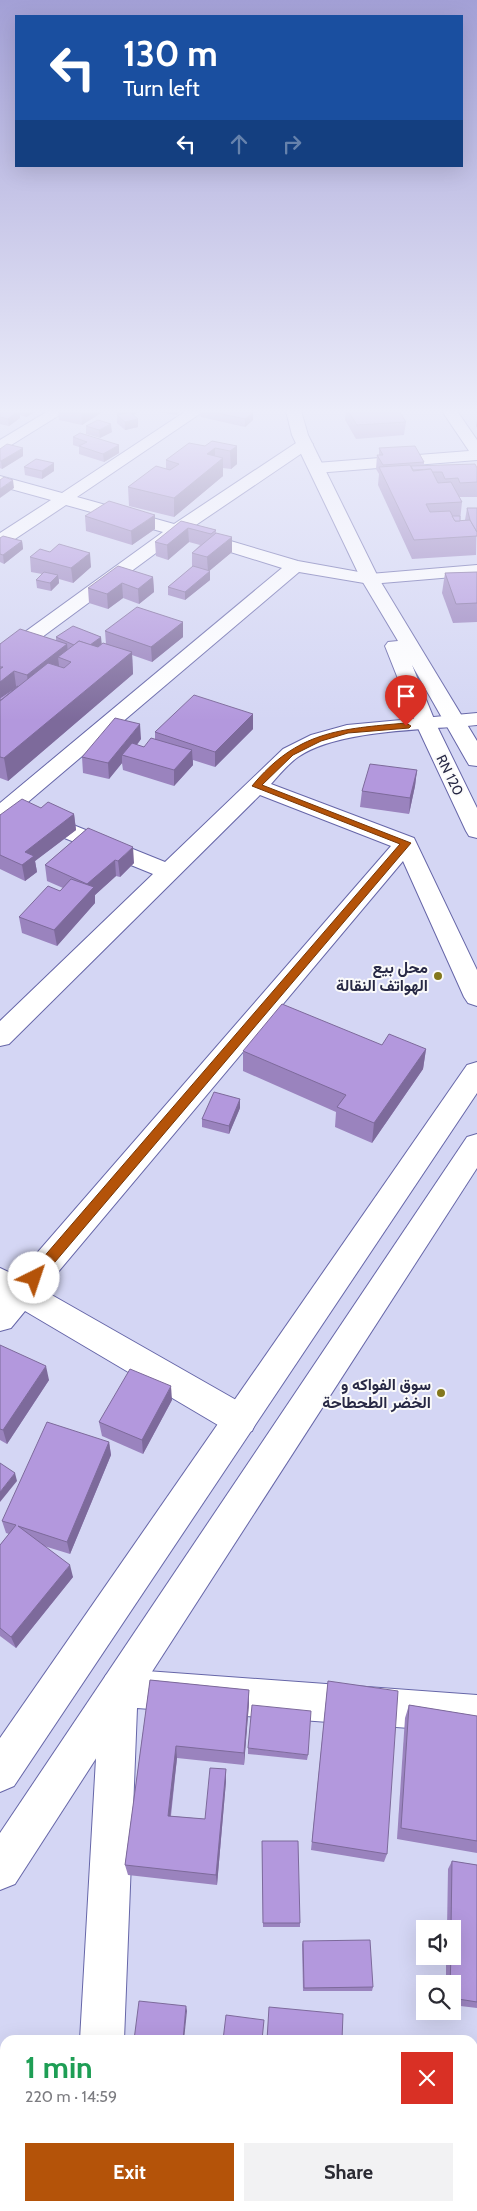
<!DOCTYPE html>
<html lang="en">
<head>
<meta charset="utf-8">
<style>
	body { margin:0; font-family:Cabin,Vazirmatn,sans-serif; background:#f2f2f3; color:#2b2b33; height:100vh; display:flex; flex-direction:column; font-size:19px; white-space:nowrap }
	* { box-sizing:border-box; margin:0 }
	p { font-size:16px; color:#7c7c81 }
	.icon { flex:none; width:28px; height:28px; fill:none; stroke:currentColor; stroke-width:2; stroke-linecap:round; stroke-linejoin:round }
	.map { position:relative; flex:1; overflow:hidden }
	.sheet { position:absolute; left:0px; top:2035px; width:478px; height:176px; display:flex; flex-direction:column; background:#fff; border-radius:15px 15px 0 0; box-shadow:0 5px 20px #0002 }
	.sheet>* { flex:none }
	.banner { position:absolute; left:15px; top:15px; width:448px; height:152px; border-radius:0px; box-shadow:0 5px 20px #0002; background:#1a4fa0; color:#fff; overflow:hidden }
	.fabs { position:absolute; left:416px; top:1920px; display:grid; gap:10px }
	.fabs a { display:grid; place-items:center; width:45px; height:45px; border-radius:0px; background:#fff; box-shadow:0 5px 20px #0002; font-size:25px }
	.pin { position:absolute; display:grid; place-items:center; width:42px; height:42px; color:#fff; margin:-51px -21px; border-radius:50% 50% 50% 0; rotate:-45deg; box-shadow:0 0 5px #0007 }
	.pin .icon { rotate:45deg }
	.me { position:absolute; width:55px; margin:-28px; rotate:41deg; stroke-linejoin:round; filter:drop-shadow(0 0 4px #0008) }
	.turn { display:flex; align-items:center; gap:18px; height:105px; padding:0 25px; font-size:22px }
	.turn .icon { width:65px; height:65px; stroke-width:2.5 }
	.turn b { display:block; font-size:35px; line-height:42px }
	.lanes { display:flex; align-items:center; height:48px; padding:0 25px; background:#0003; justify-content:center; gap:25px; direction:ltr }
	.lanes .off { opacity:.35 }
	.round { display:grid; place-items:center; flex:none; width:52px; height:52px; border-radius:0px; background:#f2f2f3 }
	.overview { display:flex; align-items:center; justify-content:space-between; height:85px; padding:0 25px }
	h1 { font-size:30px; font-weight:700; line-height:38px; color:#1e9e55 }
	.action { display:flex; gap:10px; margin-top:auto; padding:10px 25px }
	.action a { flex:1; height:58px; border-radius:0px; background:#b45309; color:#fff; font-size:20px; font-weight:700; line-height:58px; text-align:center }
	.action a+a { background:#f2f2f3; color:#2b2b33 }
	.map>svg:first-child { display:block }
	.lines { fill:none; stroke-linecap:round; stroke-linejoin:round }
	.street-casing { stroke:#6666a8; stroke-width:2 }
	.secondary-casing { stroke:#6666a8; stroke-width:2 }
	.primary-casing { stroke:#6666a8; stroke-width:2 }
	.street { fill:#fff; fill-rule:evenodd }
	.secondary { fill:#fff; fill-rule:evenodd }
	.primary { fill:#fff; fill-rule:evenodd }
	.wall { fill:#9a83be }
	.shaded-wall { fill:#7d6a9b }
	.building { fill:#b398dd; stroke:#7d6a9b }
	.route { fill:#b45309; stroke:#753606 }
	.poi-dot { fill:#83771c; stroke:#fafafa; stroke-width:2 }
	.labels { text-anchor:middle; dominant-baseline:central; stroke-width:4; stroke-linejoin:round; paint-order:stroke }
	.far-street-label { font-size:14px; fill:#282945; stroke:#fafafa }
	.poi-label { font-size:16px; font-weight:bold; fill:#282945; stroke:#fafafa; text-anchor:end }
</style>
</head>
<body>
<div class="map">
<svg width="477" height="2211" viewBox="0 0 477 2211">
	<rect width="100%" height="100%" fill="#d4d6f4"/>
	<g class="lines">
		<g class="street-casing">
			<g id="street">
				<polygon points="48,411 66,411 0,452 0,440"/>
				<polygon points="186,411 204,411 77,497 174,524 299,441 305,439 313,444 311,447 190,529 298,561 370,574 477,565 477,575 370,584 299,572 8,819 0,821 0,803 282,568 179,536 7,663 0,665 0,650 163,532 66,505 6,545 0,546 0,533 51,500 0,486 0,476 62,493"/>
				<polygon points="442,411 457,411 477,440 477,460 316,473 308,468 316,463 469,451"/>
				<path d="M 477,713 L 477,725 C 426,730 339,729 298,757 C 288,764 279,775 271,784 L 414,838 L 477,970 L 477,1006 L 468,1003 L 464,997 L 403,861 L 43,1290 L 252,1409 L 257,1420 L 252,1431 L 240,1435 L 228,1431 L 25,1311 L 11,1328 L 0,1331 L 0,1268 L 17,1276 L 391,846 L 260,795 L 9,1044 L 0,1046 L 0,1021 L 153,874 L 30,824 L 27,819 L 30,814 L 38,812 L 46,814 L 165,862 L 283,749 L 311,735 L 347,725 Z"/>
				<polygon points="119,1669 477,1695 477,1733 137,1708 124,2040 80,2040 100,1688 106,1675"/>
				<rect x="69" y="2206" width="48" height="5"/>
			</g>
		</g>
		<g class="secondary-casing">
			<g id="secondary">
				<polygon points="477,1062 477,1093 14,1786 0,1792 0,1738 467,1065"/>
				<polygon points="477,1134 477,1168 15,1884 0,1890 0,1833 467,1137"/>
			</g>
		</g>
		<g class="primary-casing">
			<polygon id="primary" points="286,411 301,411 308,435 379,579 477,741 477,766 469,765 466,760 412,665 436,724 477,808 477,838 469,836 466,831 416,724 385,646 388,642 398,641 361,579 292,435"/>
		</g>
		<use href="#street" class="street"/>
		<use href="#secondary" class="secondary"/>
		<use href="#primary" class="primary"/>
	</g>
	<g class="wall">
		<polygon points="0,411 37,411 26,417 20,415 20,418 9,426 0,424"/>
		<polygon points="58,411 104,411 82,425 59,420"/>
		<polygon points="116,411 140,411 133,415 138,419 138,427 125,430 117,423 117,415 119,415 116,413"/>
		<polygon points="158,411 181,411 176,415 158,412"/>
		<polygon points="200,411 246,411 253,413 253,420 245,427 201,417"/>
		<polygon points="346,411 399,411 406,422 404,435 356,439 345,420"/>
		<polygon points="477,415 477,428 476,426"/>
		<polygon points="86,426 112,432 100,438 86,434"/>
		<polygon points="73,437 119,453 104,462 79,454 79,447 73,445"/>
		<polygon points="205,446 237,446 237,464 231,469 223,468 223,476 174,517 129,506 128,487 166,469 166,460"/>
		<polygon points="379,448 424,462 424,465 477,468 477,497 459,497 462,502 460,521 465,520 467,508 477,508 476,555 412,559 378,485 379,474 376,469 377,455 379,455"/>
		<polygon points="0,449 23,456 2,469 0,468"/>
		<polygon points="54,463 54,471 42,479 25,475 24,467"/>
		<polygon points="85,516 155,529 132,545 86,531"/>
		<polygon points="181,521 216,530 216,533 232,552 209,571 210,571 210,580 185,600 168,595 168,587 192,567 192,553 200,545 189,542 168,560 156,556 155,542"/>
		<polygon points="0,538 22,541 23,549 4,564 0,562"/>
		<polygon points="30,557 91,567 73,583 59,579 59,583 51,591 37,588 36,580 42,574 31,572"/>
		<polygon points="477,572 477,622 453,623 442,593 445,573"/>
		<polygon points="153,577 154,592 139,604 123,598 108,609 89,603 88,588"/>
		<polygon points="183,622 183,637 152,662 132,655 133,674 8,781 0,778 0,644 56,640 56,637 102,645 106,644 105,631"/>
		<polygon points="253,729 215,767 193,760 193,765 174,786 123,770 122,763 109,779 83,773 82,757 141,739 137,745 144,747 155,739 155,732"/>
		<polygon points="417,770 415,786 409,814 360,807 362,791"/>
		<polygon points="41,808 74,814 76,830 35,861 37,872 25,881 0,869 0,815"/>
		<polygon points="88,828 134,863 120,877 116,876 95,895 95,903 57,946 22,933 19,917 60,891 63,888 47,881 45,865"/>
		<polygon points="382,1045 426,1049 423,1069 372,1143 335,1127 336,1112 243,1071 243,1051"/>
		<polygon points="240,1108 229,1134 202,1127 202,1119"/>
		<polygon points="0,1345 49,1380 7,1444 0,1440"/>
		<polygon points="172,1400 143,1454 102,1436 99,1422"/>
		<polygon points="109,1442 111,1455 70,1554 44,1546 73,1577 16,1648 0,1636 0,1545 9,1534 6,1533 2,1521"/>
		<polygon points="150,1680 249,1690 249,1703 244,1765 177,1758 171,1816 205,1819 226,1769 226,1781 217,1885 128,1875 125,1865"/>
		<polygon points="328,1681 387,1854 384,1862 311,1850"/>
		<polygon points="409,1705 477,1716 477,1853 397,1839 405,1718"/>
		<polygon points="248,1748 308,1755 307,1760 248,1754"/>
		<polygon points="262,1846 300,1923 300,1927 263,1927"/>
		<polygon points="452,1861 477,1865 477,2008 452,2005 452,1984 446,1984 446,1956 452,1956 452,1929 447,1929 448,1869"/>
		<polygon points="303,1941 373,1987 372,1991 303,1991 302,1944"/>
	</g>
	<g class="shaded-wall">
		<polygon points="18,411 20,411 20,418 9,426 8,419"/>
		<polygon points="25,411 37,411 26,417"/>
		<polygon points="82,411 104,411 82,425 81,412"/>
		<polygon points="128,411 140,411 128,417"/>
		<polygon points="176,411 181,411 176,415"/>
		<polygon points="253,413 253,420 245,427 245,419"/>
		<polygon points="138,419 138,427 125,430 125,422"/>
		<polygon points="111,424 112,432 100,438 99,430"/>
		<polygon points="119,445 119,453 104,462 103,454"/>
		<polygon points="237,446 237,464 231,469 230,451"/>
		<polygon points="23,448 23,456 2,469 1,461"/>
		<polygon points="215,448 215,464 223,458 223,476 174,517 174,498 207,454"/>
		<polygon points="54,463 54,471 42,479 42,471"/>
		<polygon points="13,480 14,488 0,498 0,489"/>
		<polygon points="155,515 155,529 132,545 131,531"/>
		<polygon points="188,528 189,542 168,560 167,545"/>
		<polygon points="232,537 232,552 208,572 207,557"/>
		<polygon points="22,541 23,549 4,564 3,555"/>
		<polygon points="90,553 91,567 73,583 71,568"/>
		<polygon points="210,571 210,580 185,600 185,592"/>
		<polygon points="58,575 59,583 51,591 50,583"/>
		<polygon points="153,577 154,592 139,604 138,589"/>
		<polygon points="122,583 123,598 108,609 107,594"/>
		<polygon points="183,622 183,637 152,662 151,647"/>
		<polygon points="101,637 102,646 84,657 84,649"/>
		<polygon points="67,644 69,661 58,657 60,674 30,698 27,675"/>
		<polygon points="132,652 133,674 8,781 4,758"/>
		<polygon points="14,671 17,693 0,700 0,682"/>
		<polygon points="253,714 253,729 215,767 215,752"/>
		<polygon points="140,724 141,739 127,757 122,755 122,763 109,779 108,763"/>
		<polygon points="192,750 193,765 174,786 174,770"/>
		<polygon points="417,770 415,786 409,814 410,798"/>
		<polygon points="74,814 76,830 35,861 37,872 25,881 22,865 25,852"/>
		<polygon points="133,847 134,863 120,877 118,861"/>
		<polygon points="115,860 116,876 95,895 95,903 57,946 54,930 88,893 87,884"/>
		<polygon points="426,1049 423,1069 372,1143 374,1123"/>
		<polygon points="240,1099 240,1108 229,1134 229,1126"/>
		<polygon points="46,1366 49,1380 7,1444 3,1430"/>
		<polygon points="171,1386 172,1400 143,1454 142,1440"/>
		<polygon points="109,1442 111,1455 70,1554 67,1542"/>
		<polygon points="15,1473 17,1481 0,1502 0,1492"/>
		<polygon points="70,1565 73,1577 16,1648 11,1637"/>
		<polygon points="249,1690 249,1703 244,1765 244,1753"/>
		<polygon points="176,1746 177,1758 169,1827 168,1816"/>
		<polygon points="226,1769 226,1781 217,1885 216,1875"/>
		<polygon points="186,2006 187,2011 184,2040 183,2040"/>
		<polygon points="5,2133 5,2152 0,2162 0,2143"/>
		<polygon points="0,2193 5,2196 5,2200 0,2196"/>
		<polygon points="5,2206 14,2206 12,2211 3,2211"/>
	</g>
	<g class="building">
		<polygon points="0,411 18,411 8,419 0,417"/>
		<polygon points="208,411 246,411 253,413 245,419"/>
		<polygon points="348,411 399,411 406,422 357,425"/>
		<polygon points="130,412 138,419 125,422 117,415"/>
		<polygon points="98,420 111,424 99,430 86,426"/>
		<polygon points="80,433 119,445 103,454 79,446 87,442 73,437"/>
		<polygon points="212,441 237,446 230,451 215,448 207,454 223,458 174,498 128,487 156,466 170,470 179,464 166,460 189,443 205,446"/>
		<polygon points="7,444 23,448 1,461 0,461 0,449"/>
		<polygon points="415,446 424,462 383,465 377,455 383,455 379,448"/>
		<polygon points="36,459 54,463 42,471 24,467"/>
		<polygon points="475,464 477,468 477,482 460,483 458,478 445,479 442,472 432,472 431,469 413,470 411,466"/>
		<polygon points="410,465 413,471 431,469 438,483 451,482 462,502 426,504 430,512 450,511 455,521 470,520 477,532 477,536 414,540 379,467"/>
		<polygon points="4,477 13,480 0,489 0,480"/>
		<polygon points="109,501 155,515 131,531 85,516"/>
		<polygon points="467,508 477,508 477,532 470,520"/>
		<polygon points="452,516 460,516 460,521 455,521"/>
		<polygon points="181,521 216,530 211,534 188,528 167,545 155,542"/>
		<polygon points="216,533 232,537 207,557 192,553"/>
		<polygon points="3,536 22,541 3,555 0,554 0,538"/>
		<polygon points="59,544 90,553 71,568 30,557 40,549 50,552"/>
		<polygon points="118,566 153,577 138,589 122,583 107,594 88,588"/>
		<polygon points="193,566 210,571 185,592 168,587"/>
		<polygon points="44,572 58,575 50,583 36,580"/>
		<polygon points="477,572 477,603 456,604 445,573"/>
		<polygon points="137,607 183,622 151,647 105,631"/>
		<polygon points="73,626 101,637 90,645 79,641 74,645 56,637"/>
		<polygon points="20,629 67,644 27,675 14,671 0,682 0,669 3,667 0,667 0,644"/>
		<polygon points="79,641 98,647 103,643 132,652 4,758 0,757 0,701 48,663 64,668 71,662 58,657"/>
		<polygon points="18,686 1,700 0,700 0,698"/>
		<polygon points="194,695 253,714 215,752 155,732"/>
		<polygon points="115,718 140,724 108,763 82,757"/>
		<polygon points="151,738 192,750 174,770 122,755 132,743 144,747"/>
		<polygon points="370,764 417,770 410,798 362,791"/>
		<polygon points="22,799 41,808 48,802 74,814 25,852 34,856 22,865 0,855 0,815"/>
		<polygon points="88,828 133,847 118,861 115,860 87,884 45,865"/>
		<polygon points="71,879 94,887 54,930 19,917 48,886 60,891"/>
		<polygon points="282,1004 382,1045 389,1034 426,1049 374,1123 337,1107 346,1095 243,1051"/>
		<polygon points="214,1092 240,1099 229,1126 202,1119"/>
		<polygon points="0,1345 46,1366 3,1430 0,1429"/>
		<polygon points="130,1369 171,1386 142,1440 99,1422"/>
		<polygon points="47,1422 109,1442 67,1542 18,1526 70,1565 11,1637 0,1628 0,1545 16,1525 2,1521"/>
		<polygon points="0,1463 15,1473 0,1492"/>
		<polygon points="150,1680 249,1690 244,1753 176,1746 168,1816 205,1819 210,1768 226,1769 216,1875 125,1865"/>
		<polygon points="328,1681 398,1691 387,1854 312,1842"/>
		<polygon points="252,1705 311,1711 308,1755 248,1748"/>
		<polygon points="409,1705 477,1716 477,1841 401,1828"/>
		<polygon points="262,1841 298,1841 300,1923 263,1923"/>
		<polygon points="452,1861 477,1865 477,2002 452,1998 452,1984 450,1984 451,1956 452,1956 452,1929 451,1929"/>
		<polygon points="370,1940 373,1987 304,1988 303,1941"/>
		<polygon points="139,2001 186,2006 183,2040 134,2040"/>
		<polygon points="269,2007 343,2014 342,2040 267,2040"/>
		<polygon points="226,2015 264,2020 262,2040 223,2040"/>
		<polygon points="0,2070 5,2073 5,2133 0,2143"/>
		<polygon points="0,2196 5,2200 5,2206 3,2211 0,2211"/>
		<polygon points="136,2206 167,2206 190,2211 135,2211"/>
		<polygon points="260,2206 430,2206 429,2211 260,2211"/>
	</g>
	<linearGradient id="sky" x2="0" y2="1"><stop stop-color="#a3a0d6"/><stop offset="0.57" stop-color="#ecedfa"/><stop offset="1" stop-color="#ecedfa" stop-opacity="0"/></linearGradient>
	<rect width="477" height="721" fill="url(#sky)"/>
	<path class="route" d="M 406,723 L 411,726 L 409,728 L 348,733 L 321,741 L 293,755 L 262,785 L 411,843 L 38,1282 L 29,1282 L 27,1278 L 29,1274 L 400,844 L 252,786 C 297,731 340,729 406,723 Z"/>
	<g class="poi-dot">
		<circle cx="438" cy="976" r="5"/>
		<circle cx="441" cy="1393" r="5"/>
	</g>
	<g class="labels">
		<g class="far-street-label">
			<text transform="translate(450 775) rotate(64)">RN 120</text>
		</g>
		<g class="poi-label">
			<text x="428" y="967">محل بيع<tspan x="428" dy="18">الهواتف النقالة</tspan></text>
			<text x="431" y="1384">سوق الفواكه و<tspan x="431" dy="18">الخضر الطحطاحة</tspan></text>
		</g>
	</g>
</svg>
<div class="fabs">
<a><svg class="icon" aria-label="sound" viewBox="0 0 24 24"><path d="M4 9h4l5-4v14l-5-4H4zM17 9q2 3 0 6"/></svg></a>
<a><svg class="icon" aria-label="search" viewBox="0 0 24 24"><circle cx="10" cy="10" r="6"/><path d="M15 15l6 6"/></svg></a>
</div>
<div class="pin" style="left:406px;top:726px;background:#d93025"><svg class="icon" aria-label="arrive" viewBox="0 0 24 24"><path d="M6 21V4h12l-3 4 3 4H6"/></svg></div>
<svg class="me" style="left:34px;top:1278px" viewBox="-20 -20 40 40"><circle r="19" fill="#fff"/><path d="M0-13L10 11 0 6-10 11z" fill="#b45309"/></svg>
<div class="banner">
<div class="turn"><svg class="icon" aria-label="left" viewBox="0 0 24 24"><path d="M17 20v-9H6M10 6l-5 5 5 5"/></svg><div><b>130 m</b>Turn left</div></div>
<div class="lanes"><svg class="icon" aria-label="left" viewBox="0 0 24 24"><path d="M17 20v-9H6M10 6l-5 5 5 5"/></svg><svg class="icon off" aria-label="ahead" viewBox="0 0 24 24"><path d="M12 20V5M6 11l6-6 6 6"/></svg><svg class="icon off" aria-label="right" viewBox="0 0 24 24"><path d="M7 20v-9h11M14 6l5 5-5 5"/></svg></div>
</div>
<section class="sheet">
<div class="overview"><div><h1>1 min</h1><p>220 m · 14:59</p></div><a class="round" style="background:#d93025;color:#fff"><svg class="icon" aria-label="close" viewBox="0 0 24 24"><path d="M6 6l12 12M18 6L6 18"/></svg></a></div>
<div class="action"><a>Exit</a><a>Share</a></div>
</section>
</div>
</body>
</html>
